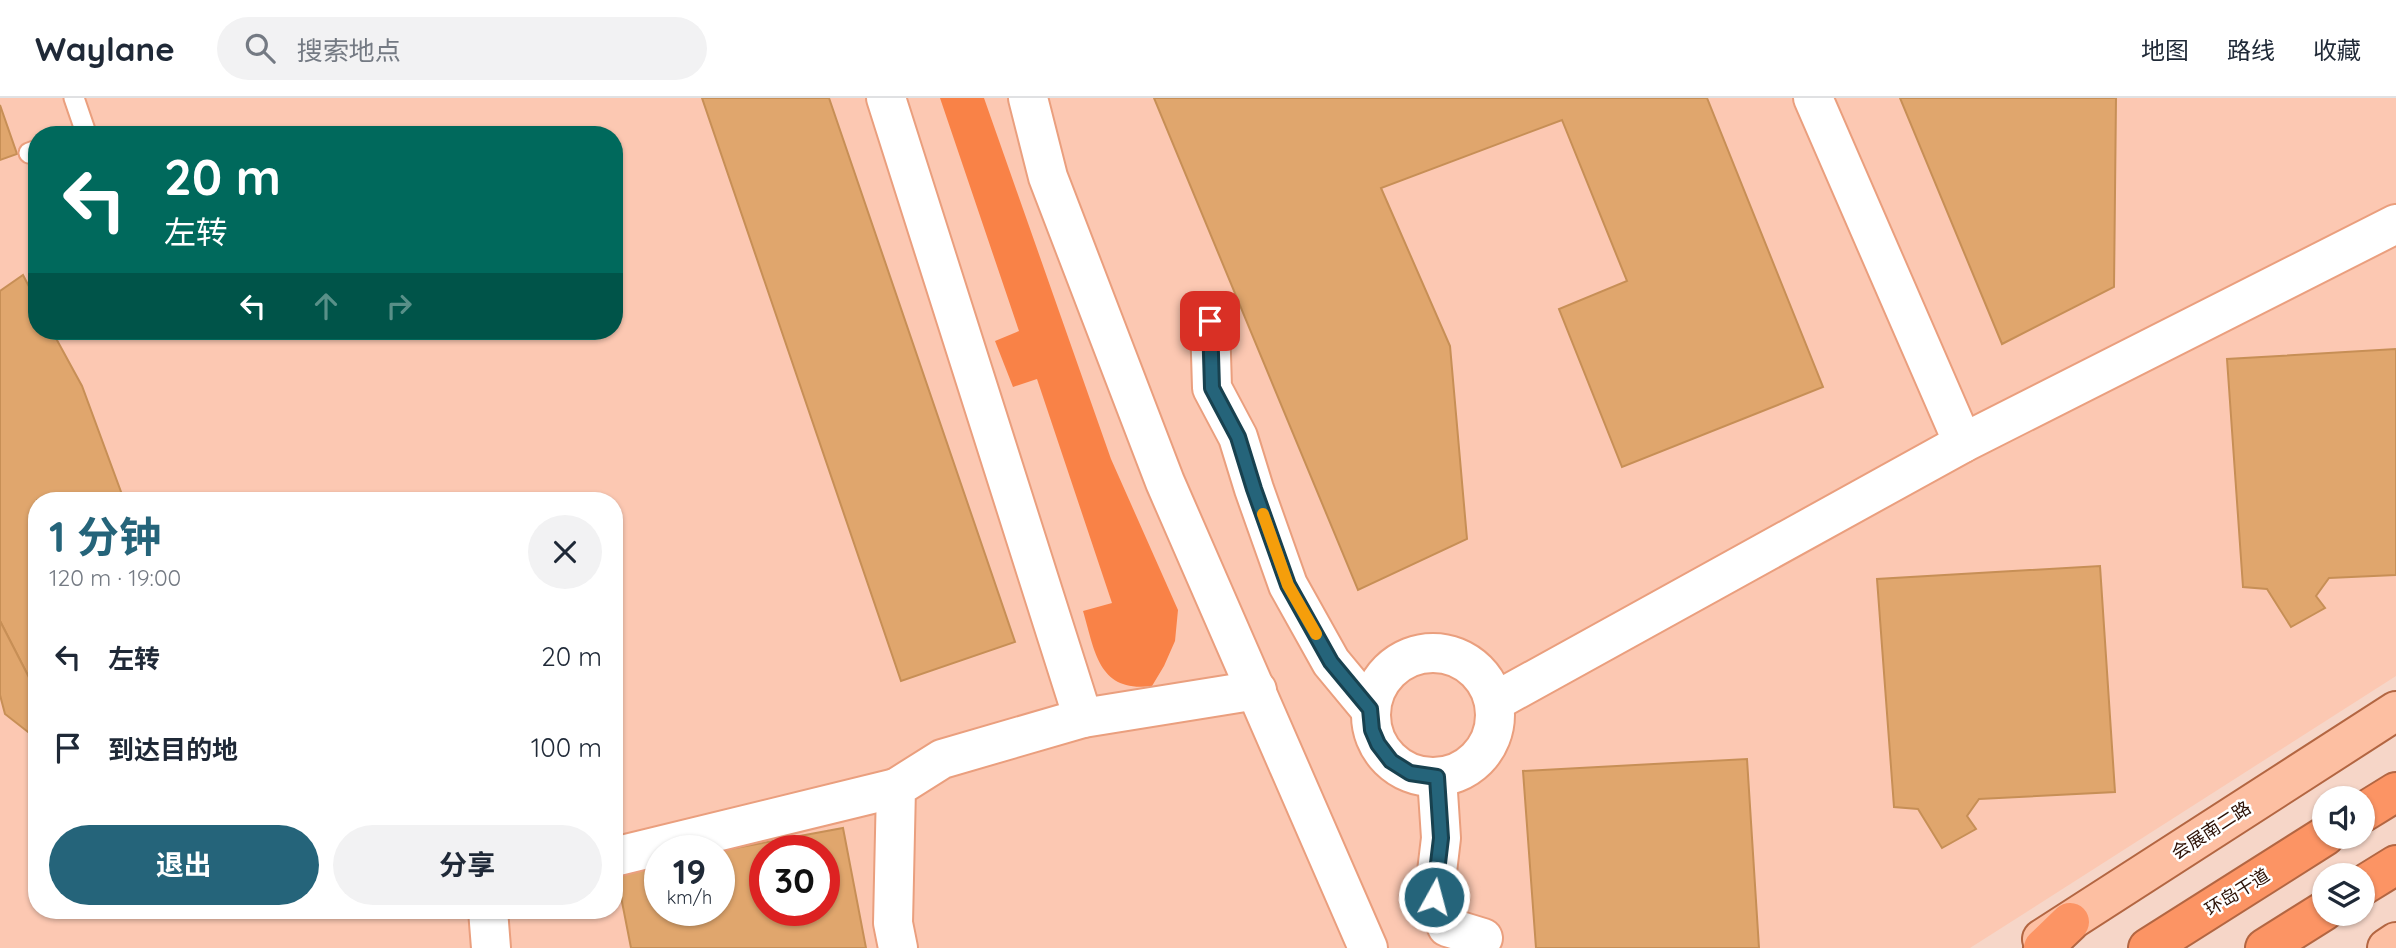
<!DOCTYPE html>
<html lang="zh">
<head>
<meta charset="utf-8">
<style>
	body { margin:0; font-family:Quicksand,"Noto Sans SC",sans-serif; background:#f2f2f3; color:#1f2937; height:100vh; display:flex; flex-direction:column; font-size:26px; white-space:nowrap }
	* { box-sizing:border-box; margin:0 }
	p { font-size:23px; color:#747a83 }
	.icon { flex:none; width:38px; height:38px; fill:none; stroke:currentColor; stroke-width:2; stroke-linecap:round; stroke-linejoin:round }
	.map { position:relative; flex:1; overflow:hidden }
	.sheet { position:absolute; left:28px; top:394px; width:595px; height:427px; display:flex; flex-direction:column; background:#fff; border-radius:28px; box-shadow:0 2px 5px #0004 }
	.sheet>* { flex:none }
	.top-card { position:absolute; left:28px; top:28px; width:595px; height:214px; border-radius:28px; box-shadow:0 2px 5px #0004; background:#00695c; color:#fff; overflow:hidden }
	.fabs { position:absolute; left:2312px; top:688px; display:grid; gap:14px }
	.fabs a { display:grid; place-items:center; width:63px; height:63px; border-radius:50%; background:#fff; box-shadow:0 2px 5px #0004; font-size:35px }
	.speed { position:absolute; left:644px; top:737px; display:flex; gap:14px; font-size:35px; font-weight:700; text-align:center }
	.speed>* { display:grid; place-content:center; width:91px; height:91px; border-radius:50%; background:#fff; box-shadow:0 2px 5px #0004; line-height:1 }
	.speed small { font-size:18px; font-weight:400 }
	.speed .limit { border:10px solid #d22; background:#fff; color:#111 }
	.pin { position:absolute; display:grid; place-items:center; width:60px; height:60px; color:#fff; margin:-30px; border-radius:14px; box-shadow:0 4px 10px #0006 }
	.me { position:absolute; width:77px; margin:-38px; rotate:7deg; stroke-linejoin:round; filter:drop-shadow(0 0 5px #0008) }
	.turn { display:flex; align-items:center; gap:24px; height:147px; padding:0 21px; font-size:32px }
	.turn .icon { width:91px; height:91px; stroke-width:2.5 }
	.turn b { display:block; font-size:49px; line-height:60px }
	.lanes { display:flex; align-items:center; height:66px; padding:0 21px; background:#0003; justify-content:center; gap:35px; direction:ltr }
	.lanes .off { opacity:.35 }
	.round { display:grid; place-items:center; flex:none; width:74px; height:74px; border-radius:37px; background:#f2f2f3 }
	.overview { display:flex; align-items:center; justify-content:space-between; height:119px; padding:0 21px }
	h1 { font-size:42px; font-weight:700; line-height:52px; color:#25647a }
	.button { display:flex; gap:14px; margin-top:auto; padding:14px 21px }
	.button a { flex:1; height:80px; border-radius:42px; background:#25647a; color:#fff; font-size:28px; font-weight:700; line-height:80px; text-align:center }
	.button a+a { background:#f2f2f3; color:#1f2937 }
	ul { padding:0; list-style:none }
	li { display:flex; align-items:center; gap:21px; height:91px; padding:0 21px }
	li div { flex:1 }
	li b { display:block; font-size:26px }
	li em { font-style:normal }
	header { display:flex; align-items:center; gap:42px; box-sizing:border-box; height:98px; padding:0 35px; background:#fff; border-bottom:2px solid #e0e1e3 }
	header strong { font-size:33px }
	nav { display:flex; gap:38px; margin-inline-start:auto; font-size:24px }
	.search { width:490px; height:63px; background:#f2f2f3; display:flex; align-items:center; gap:18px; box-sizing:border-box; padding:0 24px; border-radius:38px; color:#747a83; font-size:26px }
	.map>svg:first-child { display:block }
	.built { fill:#fcc8b2; fill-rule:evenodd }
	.forest { fill:#f98247 }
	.building { fill:#e0a66d; stroke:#c78f56; stroke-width:2; fill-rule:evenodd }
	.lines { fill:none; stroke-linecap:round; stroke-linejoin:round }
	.lane-casing { stroke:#ea9f7e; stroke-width:23 }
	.street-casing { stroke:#ea9f7e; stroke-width:42 }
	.secondary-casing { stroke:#ea9f7e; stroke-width:42 }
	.primary-casing { stroke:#b36642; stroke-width:42 }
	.highway-casing { stroke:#b36642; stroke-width:42 }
	.lane { stroke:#fff; stroke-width:19 }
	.street { stroke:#fff; stroke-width:38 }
	.secondary { stroke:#fff; stroke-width:38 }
	.primary { stroke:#fdbfa2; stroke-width:38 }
	.highway { stroke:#fc9464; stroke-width:38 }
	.route-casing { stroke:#18414f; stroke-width:18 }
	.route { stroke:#25647a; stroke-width:12 }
	.slow { stroke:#f59e0b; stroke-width:12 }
	.labels { text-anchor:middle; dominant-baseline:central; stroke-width:5; stroke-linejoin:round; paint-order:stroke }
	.street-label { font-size:18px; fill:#2b1004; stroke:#fff }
</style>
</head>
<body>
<header>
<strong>Waylane</strong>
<div class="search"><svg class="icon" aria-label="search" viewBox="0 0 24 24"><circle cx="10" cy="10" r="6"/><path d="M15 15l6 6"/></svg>搜索地点</div>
<nav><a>地图</a><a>路线</a><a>收藏</a></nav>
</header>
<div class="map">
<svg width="2396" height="850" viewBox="0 0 2396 850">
	<rect width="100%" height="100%" fill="#f6d6c8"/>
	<path class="built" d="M 0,0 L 2396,0 L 2396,578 L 1970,850 L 0,850 ZM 37,37 L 614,37 L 614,233 L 37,233 ZM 37,402 L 614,402 L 614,812 L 37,812 ZM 660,752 L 719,752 L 719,812 L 660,812 ZM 765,752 L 824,752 L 824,812 L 765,812 Z"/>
	<path class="forest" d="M 940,0 L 984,0 L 1111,361 L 1178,512 L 1175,543 L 1164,568 L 1152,588 C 1098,595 1095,553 1083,513 L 1112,505 L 1037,281 L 1013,289 L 995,243 L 1019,233 Z"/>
	<g class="building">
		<polygon points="702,0 829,0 1015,544 901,583"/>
		<polygon points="1154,0 1707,0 1823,289 1622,369 1559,211 1627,183 1562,22 1381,90 1450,248 1467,441 1358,492"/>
		<polygon points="1900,0 2116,0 2114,189 2002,246"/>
		<polygon points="0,7 17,56 0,62"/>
		<polygon points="23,177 37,204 37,233 52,233 82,288 124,402 37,402 37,595 0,523 0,193"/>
		<polygon points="2396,251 2396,477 2329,480 2316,498 2325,510 2291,529 2267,491 2243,489 2227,261"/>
		<polygon points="2100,468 2115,694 1979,701 1967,718 1976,731 1942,750 1918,711 1894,709 1877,481"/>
		<polygon points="0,523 37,595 37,641 5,616 0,597"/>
		<polygon points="1747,661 1759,850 1536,850 1523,673"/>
		<path d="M 843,730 L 866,850 L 631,850 L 616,773 L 660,765 L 660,812 L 719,812 L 719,753 ZM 765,752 L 824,752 L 824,812 L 765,812 Z"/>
	</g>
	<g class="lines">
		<g class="lane-casing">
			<g id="lane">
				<polyline points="74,0 86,35 80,37"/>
				<polyline points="29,55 37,52"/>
			</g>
		</g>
		<g class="street-casing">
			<g id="street">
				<polyline points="886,0 1083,620 1257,592"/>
				<polyline points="1813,0 1963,345"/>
				<polyline points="1210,223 1212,290 1238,339 1254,391 1288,487 1331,564 1370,611"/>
				<circle cx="1433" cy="617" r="62"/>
				<polyline points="1494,604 1963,345 2396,126"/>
				<polyline points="1437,679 1441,740 1434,799 1447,829 1483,840"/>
				<polyline points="614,759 896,690"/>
				<polyline points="488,812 491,850"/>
				<polyline points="898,850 893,825 896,690 942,661 1083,620"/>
			</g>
		</g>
		<g class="secondary-casing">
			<polyline id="secondary" points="1028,0 1048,79 1165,384 1368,850"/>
		</g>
		<g class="primary-casing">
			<g id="primary">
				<polyline points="2042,841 2396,613"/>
				<polyline points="2387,850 2396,844"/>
			</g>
		</g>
		<g class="highway-casing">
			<g id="highway">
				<polyline points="2362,715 2396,694"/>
				<polyline points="2362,788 2396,767"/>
				<polyline points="2043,850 2070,824"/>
				<polyline points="2148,850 2325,738"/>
				<polyline points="2265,850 2324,813"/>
			</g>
		</g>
		<use href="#lane" class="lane"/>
		<use href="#street" class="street"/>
		<use href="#secondary" class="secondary"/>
		<use href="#primary" class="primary"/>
		<use href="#highway" class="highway"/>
	</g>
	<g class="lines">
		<g class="route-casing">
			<polyline id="route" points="1210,223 1212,290 1238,339 1254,391 1288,487 1331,564 1370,611 1372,632 1378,646 1391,663 1410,675 1437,679 1441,740 1434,799"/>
		</g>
		<use href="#route" class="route"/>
		<polyline class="slow" points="1263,416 1288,487 1316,536"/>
	</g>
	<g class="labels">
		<g class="street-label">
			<text transform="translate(2211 732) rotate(-33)">会展南二路</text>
			<text transform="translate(2237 794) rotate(-32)">环岛干道</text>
		</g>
	</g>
</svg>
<div class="fabs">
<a><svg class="icon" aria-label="sound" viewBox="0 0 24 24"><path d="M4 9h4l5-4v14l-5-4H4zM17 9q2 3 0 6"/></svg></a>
<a><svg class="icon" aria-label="layers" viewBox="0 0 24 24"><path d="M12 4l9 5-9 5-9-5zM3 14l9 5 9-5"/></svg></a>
</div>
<div class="speed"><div>19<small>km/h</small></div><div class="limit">30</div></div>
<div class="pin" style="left:1210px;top:223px;background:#d93025"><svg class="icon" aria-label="arrive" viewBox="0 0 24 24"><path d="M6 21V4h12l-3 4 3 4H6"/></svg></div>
<svg class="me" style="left:1434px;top:799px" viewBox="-20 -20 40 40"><circle r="17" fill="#25647a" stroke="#fff" stroke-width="3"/><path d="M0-11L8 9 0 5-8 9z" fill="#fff"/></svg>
<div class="top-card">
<div class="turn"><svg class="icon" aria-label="left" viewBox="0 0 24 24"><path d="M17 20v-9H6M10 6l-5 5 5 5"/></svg><div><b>20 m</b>左转</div></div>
<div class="lanes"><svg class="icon" aria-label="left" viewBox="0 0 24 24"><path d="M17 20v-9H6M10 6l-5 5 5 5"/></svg><svg class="icon off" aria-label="ahead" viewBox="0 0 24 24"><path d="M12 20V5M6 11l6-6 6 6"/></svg><svg class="icon off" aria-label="right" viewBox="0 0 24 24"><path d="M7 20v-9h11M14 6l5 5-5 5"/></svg></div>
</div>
<section class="sheet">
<div class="overview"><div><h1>1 分钟</h1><p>120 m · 19:00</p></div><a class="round"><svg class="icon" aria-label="close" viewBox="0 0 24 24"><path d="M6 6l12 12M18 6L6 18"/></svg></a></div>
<ul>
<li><svg class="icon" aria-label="left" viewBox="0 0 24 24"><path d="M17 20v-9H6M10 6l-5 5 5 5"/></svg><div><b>左转</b></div><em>20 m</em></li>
<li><svg class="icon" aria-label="arrive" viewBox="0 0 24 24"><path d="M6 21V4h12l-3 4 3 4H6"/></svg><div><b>到达目的地</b></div><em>100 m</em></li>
</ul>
<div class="button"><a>退出</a><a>分享</a></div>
</section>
</div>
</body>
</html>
